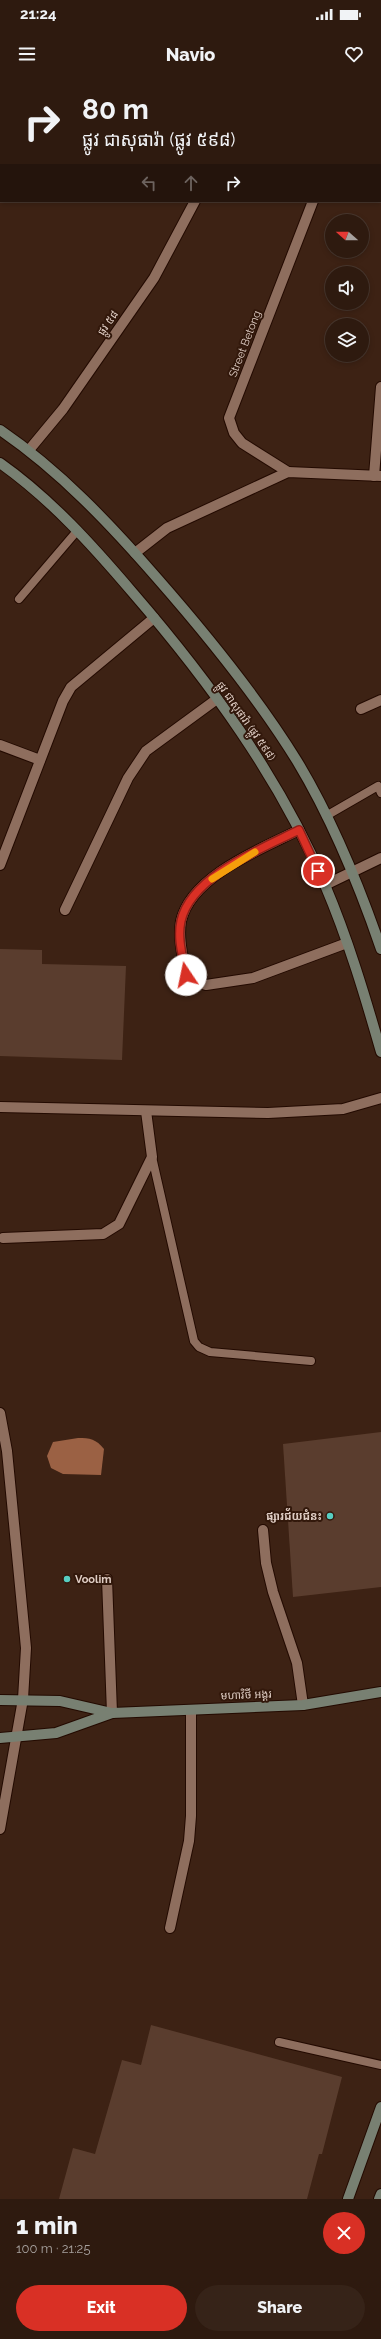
<!DOCTYPE html>
<html lang="en">
<head>
<meta charset="utf-8">
<style>
	body { margin:0; font-family:Raleway,"Noto Sans Khmer",sans-serif; background:#362318; color:#f1f3f6; height:100vh; display:flex; flex-direction:column; font-size:15px; white-space:nowrap }
	* { box-sizing:border-box; margin:0 }
	p { font-size:13px; color:#a7a19e }
	.icon { flex:none; width:22px; height:22px; fill:none; stroke:currentColor; stroke-width:2; stroke-linecap:round; stroke-linejoin:round }
	.map { position:relative; height:2119px; overflow:hidden }
	.panel { display:flex; flex-direction:column; background:#2e1a0f; flex:1 }
	.panel>* { flex:none }
	.banner { position:absolute; left:0px; top:0px; width:381px; height:122px; box-shadow:0 2px 6px #0003,0 0 0 1px #49382f; background:#2e1a0f; color:#f1f3f6; overflow:hidden }
	.needle { width:26px; rotate:291deg }
	.tools { position:absolute; left:325px; top:134px; display:grid; gap:8px }
	.tools a { display:grid; place-items:center; width:44px; height:44px; border-radius:50%; background:#2e1a0f; box-shadow:0 2px 6px #0003,0 0 0 1px #49382f; font-size:20px }
	.pin { position:absolute; display:grid; place-items:center; width:34px; height:34px; color:#fff; margin:-17px; border:2px solid #fff; border-radius:50%; box-shadow:0 1px 4px #0007 }
	.me { position:absolute; width:44px; margin:-22px; rotate:349deg; stroke-linejoin:round; filter:drop-shadow(0 0 3px #0008) }
	.turn { display:flex; align-items:center; gap:14px; height:84px; padding:0 16px; font-size:18px }
	.turn .icon { width:52px; height:52px; stroke-width:2.5 }
	.turn b { display:block; font-size:28px; line-height:34px }
	.lanes { display:flex; align-items:center; height:38px; padding:0 16px; background:#0003; justify-content:center; gap:20px; direction:ltr }
	.lanes .off { opacity:.35 }
	.round { display:grid; place-items:center; flex:none; width:42px; height:42px; border-radius:21px; background:#362318 }
	.overview { display:flex; align-items:center; justify-content:space-between; height:68px; padding:0 16px }
	h1 { font-size:24px; font-weight:800; line-height:30px }
	.cta { display:flex; gap:8px; margin-top:auto; padding:8px 16px }
	.cta a { flex:1; height:46px; border-radius:24px; background:#d93025; color:#fff; font-size:16px; font-weight:800; line-height:46px; text-align:center }
	.cta a+a { background:#362318; color:#f1f3f6 }
	.status { display:flex; justify-content:space-between; align-items:center; height:28px; padding:0 20px; background:#2e1a0f; direction:ltr }
	.status svg { height:11px; fill:currentColor }
	header { display:flex; justify-content:space-between; align-items:center; height:52px; padding:0 16px; background:#2e1a0f; font-size:18px; font-weight:800 }
	.map>svg:first-child { display:block }
	.water { fill:#9b6144 }
	.building { fill:#5a3d2e }
	.lines { fill:none; stroke-linecap:round; stroke-linejoin:round }
	.service-casing { stroke:#230a01; stroke-width:10 }
	.minor-casing { stroke:#230a01; stroke-width:12 }
	.tertiary-casing { stroke:#230a01; stroke-width:12 }
	.secondary-casing { stroke:#230a01; stroke-width:12 }
	.service { stroke:#8e6e5e; stroke-width:8 }
	.minor { stroke:#8e6e5e; stroke-width:10 }
	.tertiary { stroke:#8e6e5e; stroke-width:10 }
	.secondary { stroke:#788072; stroke-width:10 }
	.route-casing { stroke:#8d1f18; stroke-width:10 }
	.route { stroke:#d93025; stroke-width:7 }
	.slow { stroke:#f59e0b; stroke-width:7 }
	.poi-dot { fill:#57cec2; stroke:#32180b; stroke-width:1.5 }
	.labels { text-anchor:middle; dominant-baseline:central; stroke-width:4; stroke-linejoin:round; paint-order:stroke }
	.street-label { font-size:11px; fill:#dfcdc4; stroke:#32180b }
	.poi-label { font-size:11px; font-weight:bold; fill:#dfcdc4; stroke:#32180b; text-anchor:end }
</style>
</head>
<body>
<div class="status"><b>21:24</b><svg viewBox="0 0 49 12"><path d="M0 12V9h3v3zM5 12V6h3v6zM10 12V3h3v9zM15 12V0h3v12zM26 1h20v11H26zM47 4h2v5h-2z"/></svg></div>
<header><svg class="icon" aria-label="menu" viewBox="0 0 24 24"><path d="M4 6h16M4 12h16M4 18h16"/></svg>Navio<svg class="icon" aria-label="heart" viewBox="0 0 24 24"><path d="M12 20l-8-8c-3-5 5-10 8-4 3-6 11-1 8 4z"/></svg></header>
<div class="map">
<svg width="381" height="2119" viewBox="0 0 381 2119">
	<rect width="100%" height="100%" fill="#3d2214"/>
	<path class="water" d="M 78,1358 C 90,1358 96,1359 104,1369 L 101,1395 L 63,1394 L 51,1388 L 47,1376 L 53,1362 Z"/>
	<g class="building">
		<polygon points="0,869 42,870 42,884 126,886 122,980 0,976"/>
		<polygon points="381,1352 381,1507 293,1517 283,1364"/>
		<polygon points="151,1945 342,1997 322,2074 319,2074 307,2119 59,2119 73,2068 95,2074 122,1980 141,1985"/>
	</g>
	<g class="lines">
		<g class="service-casing">
			<g id="service">
				<polyline points="19,519 77,451"/>
				<polyline points="326,736 378,706 381,713"/>
				<polyline points="152,1077 194,1261 199,1267 210,1272 311,1281"/>
				<polyline points="279,1962 381,1985"/>
			</g>
		</g>
		<g class="minor-casing">
			<g id="minor">
				<polyline points="26,1 27,0"/>
				<polyline points="70,1 70,0"/>
				<polyline points="106,1 106,0"/>
				<polyline points="243,1 244,0"/>
				<polyline points="29,370 63,329 154,198 195,121"/>
				<polyline points="288,392 242,363 234,353 229,338 313,121"/>
				<polyline points="374,396 381,307"/>
				<polyline points="135,473 167,448 288,392 381,396"/>
				<polyline points="361,629 381,620"/>
				<polyline points="0,665 40,680"/>
				<path d="M 299,750 C 261,769 191,796 181,841 C 178,859 183,877 186,895 L 194,901 L 206,905 L 253,898 L 347,863"/>
				<polyline points="0,785 63,621 71,607 154,538"/>
				<polyline points="65,830 128,698 146,671 217,619"/>
				<polyline points="0,1027 268,1033 343,1029 381,1018"/>
				<polyline points="3,1158 103,1154 119,1144 152,1077 146,1031"/>
				<polyline points="0,1333 7,1371 26,1568 23,1619 0,1749"/>
				<polyline points="263,1450 266,1483 273,1512 297,1583 303,1625"/>
				<polyline points="107,1499 112,1633"/>
				<polyline points="170,1848 189,1761 191,1736 191,1630"/>
			</g>
		</g>
		<g class="tertiary-casing">
			<polyline id="tertiary" points="325,805 381,778"/>
		</g>
		<g class="secondary-casing">
			<g id="secondary">
				<path d="M 0,350 C 60,391 110,444 157,498 C 207,555 257,616 297,681 C 332,739 359,805 381,869"/>
				<path d="M 0,383 C 51,419 93,466 133,513 C 209,601 280,698 325,805 C 348,859 365,916 381,972"/>
				<polyline points="0,1620 60,1621 112,1633 303,1625 381,1612"/>
				<polyline points="0,1658 56,1653 112,1633"/>
				<polyline points="348,2119 381,2027"/>
				<polyline points="379,2119 381,2114"/>
			</g>
		</g>
		<use href="#service" class="service"/>
		<use href="#minor" class="minor"/>
		<use href="#tertiary" class="tertiary"/>
		<use href="#secondary" class="secondary"/>
	</g>
	<g class="lines">
		<g class="route-casing">
			<path id="route" d="M 186,895 C 183,877 177,859 181,841 C 191,796 261,769 299,750 L 318,791"/>
		</g>
		<use href="#route" class="route"/>
		<polyline class="slow" points="212,799 255,772"/>
	</g>
	<g class="poi-dot">
		<circle cx="330" cy="1436" r="4"/>
		<circle cx="67" cy="1499" r="4"/>
	</g>
	<g class="labels">
		<g class="street-label">
			<text transform="translate(108 243) rotate(-55)">ផ្លូវ ៥៨</text>
			<text transform="translate(245 264) rotate(-69)">Street Betong</text>
			<text transform="translate(246 641) rotate(55)">ផ្លូវ ជាសុផារ៉ា (ផ្លូវ ៥៩៨)</text>
			<text transform="translate(246 1615) rotate(-2)">មហាវិថី អង្គរ</text>
		</g>
		<g class="poi-label">
			<text x="322" y="1436">ផ្សារជ័យជំនះ</text>
			<text x="75" y="1499" text-anchor="start">Voolim</text>
		</g>
	</g>
</svg>
<div class="tools">
<a><svg class="needle" viewBox="-14 -14 28 28"><path d="M0-13l5 13h-10z" fill="#e53935"/><path d="M0 13l5-13h-10z" fill="#a7a19e"/></svg></a>
<a><svg class="icon" aria-label="sound" viewBox="0 0 24 24"><path d="M4 9h4l5-4v14l-5-4H4zM17 9q2 3 0 6"/></svg></a>
<a><svg class="icon" aria-label="layers" viewBox="0 0 24 24"><path d="M12 4l9 5-9 5-9-5zM3 14l9 5 9-5"/></svg></a>
</div>
<div class="pin" style="left:318px;top:791px;background:#d93025"><svg class="icon" aria-label="arrive" viewBox="0 0 24 24"><path d="M6 21V4h12l-3 4 3 4H6"/></svg></div>
<svg class="me" style="left:186px;top:895px" viewBox="-20 -20 40 40"><circle r="19" fill="#fff"/><path d="M0-13L10 11 0 6-10 11z" fill="#d93025"/></svg>
<div class="banner">
<div class="turn"><svg class="icon" aria-label="right" viewBox="0 0 24 24"><path d="M7 20v-9h11M14 6l5 5-5 5"/></svg><div><b>80 m</b>ផ្លូវ ជាសុផារ៉ា (ផ្លូវ ៥៩៨)</div></div>
<div class="lanes"><svg class="icon off" aria-label="left" viewBox="0 0 24 24"><path d="M17 20v-9H6M10 6l-5 5 5 5"/></svg><svg class="icon off" aria-label="ahead" viewBox="0 0 24 24"><path d="M12 20V5M6 11l6-6 6 6"/></svg><svg class="icon" aria-label="right" viewBox="0 0 24 24"><path d="M7 20v-9h11M14 6l5 5-5 5"/></svg></div>
</div>
</div>
<section class="panel">
<div class="overview"><div><h1>1 min</h1><p>100 m · 21:25</p></div><a class="round" style="background:#d93025;color:#fff"><svg class="icon" aria-label="close" viewBox="0 0 24 24"><path d="M6 6l12 12M18 6L6 18"/></svg></a></div>
<div class="cta"><a>Exit</a><a>Share</a></div>
</section>
</body>
</html>
